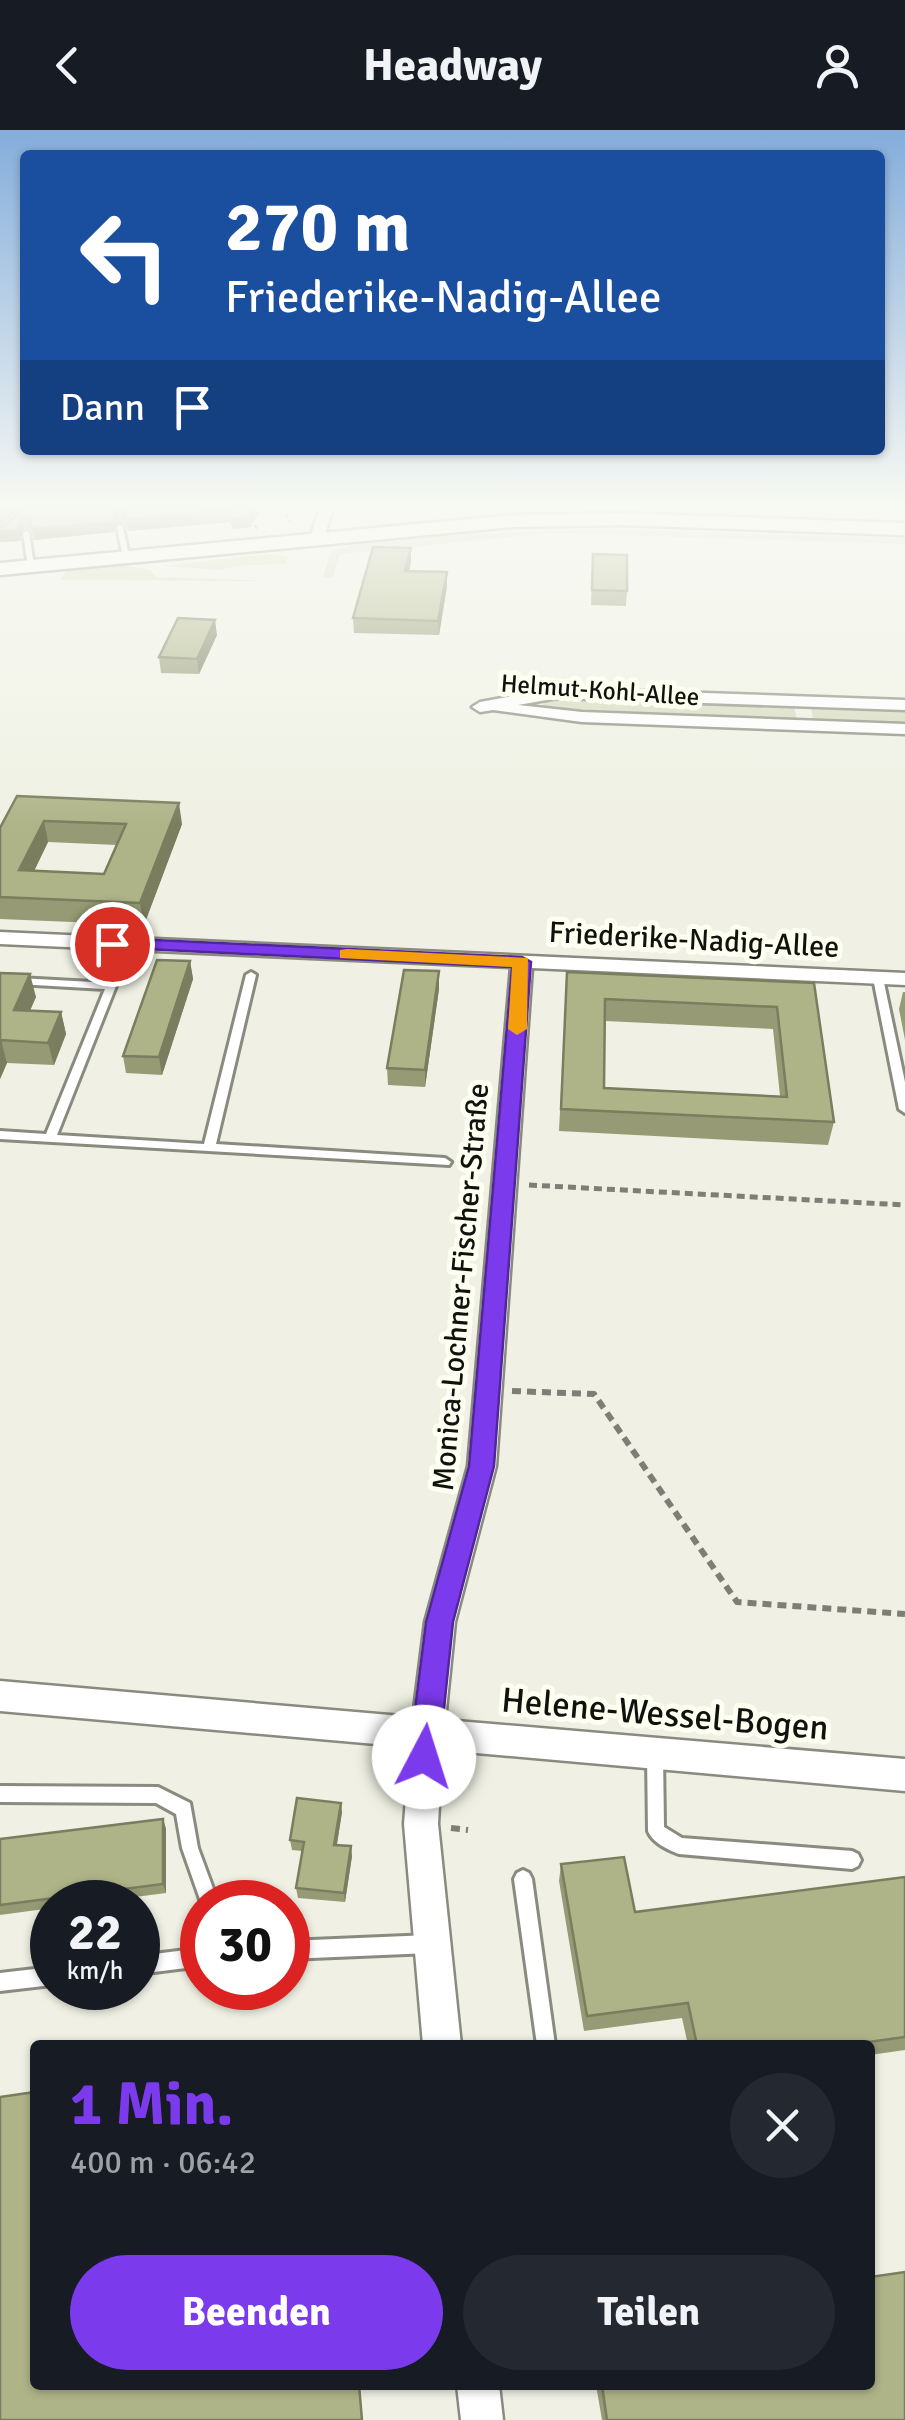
<!DOCTYPE html>
<html lang="de">
<head>
<meta charset="utf-8">
<style>
	body { margin:0; font-family:Signika,sans-serif; background:#242831; color:#f1f3f6; height:100vh; display:flex; flex-direction:column; font-size:38px; white-space:nowrap }
	* { box-sizing:border-box; margin:0 }
	p { font-size:32px; color:#9ea1a6 }
	.icon { flex:none; width:55px; height:55px; fill:none; stroke:currentColor; stroke-width:2; stroke-linecap:round; stroke-linejoin:round }
	.map { position:relative; flex:1; overflow:hidden }
	.panel { position:absolute; left:30px; top:1910px; width:845px; height:350px; display:flex; flex-direction:column; background:#171b24; border-radius:10px; box-shadow:0 2px 8px #0004 }
	.panel>* { flex:none }
	.banner { position:absolute; left:20px; top:20px; width:865px; height:305px; border-radius:10px; box-shadow:0 2px 8px #0004; background:#1a4fa0; color:#fff; overflow:hidden }
	.speed { position:absolute; left:30px; top:1750px; display:flex; gap:20px; font-size:50px; font-weight:700; text-align:center }
	.speed>* { display:grid; place-content:center; width:130px; height:130px; border-radius:50%; background:#171b24; box-shadow:0 2px 8px #0004; line-height:1 }
	.speed small { font-size:25px; font-weight:400 }
	.speed .limit { border:15px solid #d22; background:#fff; color:#111 }
	.pin { position:absolute; display:grid; place-items:center; width:85px; height:85px; color:#fff; margin:-42px; border:5px solid #fff; border-radius:50%; box-shadow:0 2px 10px #0007 }
	.me { position:absolute; width:110px; margin:-55px; rotate:5deg; stroke-linejoin:round; filter:drop-shadow(0 0 8px #0008) }
	.turn { display:flex; align-items:center; gap:35px; height:210px; padding:0 40px; font-size:45px }
	.turn .icon { width:130px; height:130px; stroke-width:2.5 }
	.turn b { display:block; font-size:70px; line-height:85px }
	.then { display:flex; align-items:center; height:95px; padding:0 40px; background:#0003; gap:20px; font-size:38px }
	.round { display:grid; place-items:center; flex:none; width:105px; height:105px; border-radius:52px; background:#242831 }
	.summary { display:flex; align-items:center; justify-content:space-between; height:170px; padding:0 40px }
	h1 { font-size:60px; font-weight:800; line-height:75px; color:#7c3aed }
	.primary-button { display:flex; gap:20px; margin-top:auto; padding:20px 40px }
	.primary-button a { flex:1; height:115px; border-radius:60px; background:#7c3aed; color:#fff; font-size:40px; font-weight:800; line-height:115px; text-align:center }
	.primary-button a+a { background:#242831; color:#f1f3f6 }
	header { display:flex; justify-content:space-between; align-items:center; height:130px; padding:0 40px; background:#171b24; font-size:45px; font-weight:800 }
	.map>svg:first-child { display:block }
	.green { fill:#d6dabb }
	.lines { fill:none; stroke-linecap:round; stroke-linejoin:round }
	.lane-casing { stroke:#8a8b7f; stroke-width:6 }
	.street-casing { stroke:#8a8b7f; stroke-width:5 }
	.secondary-casing { stroke:#8a8b7f; stroke-width:5 }
	.path-far2 { stroke:#7d7e75; stroke-width:2.5; stroke-dasharray:5 2.5; stroke-linecap:butt }
	.path-far1 { stroke:#7d7e75; stroke-width:5; stroke-dasharray:8 5; stroke-linecap:butt }
	.path { stroke:#7d7e75; stroke-width:6; stroke-dasharray:9 6; stroke-linecap:butt }
	.lane { fill:#fff; fill-rule:evenodd }
	.street { fill:#fff; fill-rule:evenodd }
	.secondary { fill:#fff; fill-rule:evenodd }
	.wall { fill:#969b75; fill-rule:evenodd }
	.shaded-wall { fill:#7a7e5f }
	.building { fill:#afb488; stroke:#7a7e5f; stroke-width:2.5; fill-rule:evenodd }
	.route { fill:#7c3aed; stroke:#51269a; stroke-width:2.5 }
	.slow { fill:#f59e0b }
	.labels { text-anchor:middle; dominant-baseline:central; stroke-width:10; stroke-linejoin:round; paint-order:stroke }
	.far-street-label { font-size:25px; fill:#11120d; stroke:#fdfff1 }
	.street-label { font-size:30px; fill:#11120d; stroke:#fdfff1 }
	.near-street-label { font-size:35px; fill:#11120d; stroke:#fdfff1 }
</style>
</head>
<body>
<header><svg class="icon" aria-label="back" viewBox="0 0 24 24"><path d="M15 5l-7 7 7 7"/></svg>Headway<svg class="icon" aria-label="person" viewBox="0 0 24 24"><circle cx="12" cy="8" r="4"/><path d="M4 21q1-7 8-7t8 7"/></svg></header>
<div class="map">
<svg width="905" height="2290" viewBox="0 0 905 2290">
	<rect width="100%" height="100%" fill="#f0f1e4"/>
	<g class="green">
		<path d="M 529,377 L 905,388 C 724,383 544,373 364,389 Z"/>
		<polygon points="602,399 905,408 905,414 550,403 340,424 333,447 323,447 331,421 367,412 444,405"/>
		<path d="M 268,424 L 288,427 L 286,434 C 271,435 234,434 222,440 L 163,436 Z"/>
		<polygon points="122,435 150,440 156,447 270,451 60,450 67,440"/>
		<polygon points="555,568 794,577 797,590 543,578 543,569"/>
		<polygon points="811,577 905,580 905,593 813,590"/>
	</g>
	<g class="lines">
		<g class="lane-casing">
			<g id="lane">
				<polygon points="120,395 123,397 128,422 125,424 122,422 117,397"/>
				<polygon points="26,401 29,403 34,436 31,438 28,436 23,403"/>
				<polygon points="251,842 256,845 216,1014 445,1028 451,1032 449,1035 0,1009 0,1001 46,1004 105,859 0,853 0,847 111,853 116,856 57,1005 204,1014 246,845"/>
				<polygon points="878,845 883,848 905,952 905,983 899,979 873,848"/>
				<path d="M 655,1616 L 661,1619 L 663,1624 L 664,1697 L 682,1708 L 852,1721 L 858,1724 L 861,1730 L 858,1736 L 852,1739 L 679,1724 C 668,1720 652,1712 648,1701 L 647,1624 L 649,1619 Z"/>
				<polygon points="0,1656 158,1657 190,1673 198,1718 218,1772 202,1772 202,1775 182,1718 176,1684 156,1673 0,1672"/>
				<polygon points="523,1740 529,1743 532,1749 555,1915 537,1915 514,1749 517,1743"/>
				<polygon points="430,1805 436,1808 439,1814 436,1820 430,1823 288,1829 288,1811"/>
				<polygon points="202,1818 202,1836 138,1844 138,1826"/>
				<polygon points="52,1837 52,1855 0,1861 0,1843"/>
			</g>
		</g>
		<g class="street-casing">
			<g id="street">
				<polygon points="321,376 334,376 323,410 316,414 309,410"/>
				<polygon points="558,558 905,570 905,580 558,568 518,575 582,582 905,594 905,604 582,592 493,580 480,582 472,577 480,572"/>
				<polygon points="0,802 905,843 905,855 532,838 496,1336 455,1492 445,1590 905,1629 905,1661 442,1620 438,1694 461,1915 423,1915 404,1694 410,1617 0,1581 0,1551 413,1587 425,1492 468,1336 511,837 0,814"/>
				<polygon points="457,2255 499,2255 503,2290 461,2290"/>
			</g>
		</g>
		<g class="secondary-casing">
			<polygon id="secondary" points="621,383 905,393 905,405 621,395 513,397 0,445 0,433 513,385"/>
		</g>
		<g class="path-far2">
			<polyline points="290,376 287,387 290,392"/>
			<polyline points="257,399 253,392 261,376"/>
		</g>
		<polyline class="path-far1" points="529,1055 905,1075"/>
		<g class="path">
			<polyline points="512,1261 594,1264 737,1472 905,1484"/>
			<polyline points="451,1698 468,1700"/>
		</g>
		<use href="#lane" class="lane"/>
		<use href="#street" class="street"/>
		<use href="#secondary" class="secondary"/>
	</g>
	<g class="wall">
		<polygon points="26,376 258,376 251,397 233,399 230,392 128,401 125,394 118,392 114,402 34,410 31,400 24,398 20,411 0,412"/>
		<polygon points="593,424 627,461 626,476 591,475"/>
		<polygon points="411,432 409,441 447,442 447,456 439,505 354,503 353,488"/>
		<polygon points="217,505 199,544 161,543 159,527"/>
		<path d="M 17,666 L 182,694 L 144,795 L 0,789 L 0,698 ZM 48,712 L 117,715 L 104,744 L 34,741 Z"/>
		<polygon points="190,831 193,849 162,945 126,943 123,926"/>
		<path d="M 567,842 L 814,853 L 834,992 L 828,1015 L 559,1001 ZM 605,891 L 773,899 L 780,966 L 604,958 Z"/>
		<polygon points="0,843 36,867 30,881 61,882 66,904 54,935 7,933 0,949"/>
		<polygon points="439,859 425,957 388,955 387,938"/>
		<polygon points="903,862 905,862 905,910 899,879"/>
		<polygon points="342,1682 337,1715 352,1726 345,1772 298,1768 296,1758 302,1721 292,1720 290,1710"/>
		<polygon points="163,1689 166,1699 166,1763 96,1772 52,1772 52,1778 0,1785 0,1709"/>
		<polygon points="561,1734 635,1782 905,1747 905,1920 870,1925 870,1915 688,1915 682,1888 584,1901 559,1751"/>
		<polygon points="596,2255 870,2255 905,2290 602,2290"/>
	</g>
	<g class="shaded-wall">
		<polygon points="9,376 22,376 0,397 0,384"/>
		<polygon points="254,376 258,376 251,397 233,399 232,389"/>
		<polygon points="116,381 118,392 114,402 34,410 32,399"/>
		<polygon points="229,381 230,392 128,401 126,390"/>
		<polygon points="22,387 24,398 20,411 0,412 0,401"/>
		<polygon points="411,418 411,432 406,455 405,441"/>
		<polygon points="447,442 447,456 439,505 438,491"/>
		<polygon points="215,490 217,505 199,544 197,529"/>
		<polygon points="179,673 182,694 144,795 140,773"/>
		<polygon points="44,691 48,712 24,762 19,740"/>
		<polygon points="190,831 193,849 162,945 159,927"/>
		<polygon points="439,841 439,859 425,957 425,940"/>
		<polygon points="30,844 36,867 20,902 14,880"/>
		<polygon points="61,882 66,904 54,935 48,913"/>
		<polygon points="1,910 7,933 0,949 0,913"/>
		<polygon points="341,1673 342,1682 335,1725 334,1715"/>
		<polygon points="163,1689 166,1699 166,1763 163,1754"/>
		<polygon points="351,1716 352,1726 345,1772 344,1763"/>
	</g>
	<g class="building">
		<polygon points="0,376 9,376 0,384"/>
		<polygon points="26,376 254,376 250,387 232,389 229,381 126,390 123,383 116,381 113,392 32,399 29,389 22,387 18,400 0,401 0,399"/>
		<polygon points="373,417 411,418 405,441 447,442 438,491 353,488"/>
		<polygon points="593,424 627,425 627,461 592,460"/>
		<polygon points="178,488 215,490 197,529 159,527"/>
		<path d="M 17,666 L 179,673 L 140,773 L 0,767 L 0,698 ZM 44,691 L 126,694 L 104,744 L 19,740 Z"/>
		<polygon points="157,830 190,831 159,927 123,926"/>
		<polygon points="404,840 439,841 425,940 387,938"/>
		<path d="M 567,842 L 814,853 L 834,992 L 561,979 ZM 605,869 L 777,877 L 787,967 L 604,958 Z"/>
		<polygon points="0,843 30,844 14,880 61,882 48,913 1,910 0,913"/>
		<polygon points="297,1668 341,1673 334,1715 351,1716 344,1763 296,1758 304,1712 290,1710"/>
		<polygon points="163,1689 163,1754 0,1775 0,1709"/>
		<polygon points="624,1727 635,1782 905,1747 905,1907 846,1915 697,1915 688,1873 587,1886 561,1734"/>
		<polygon points="35,1962 35,2255 359,2255 362,2290 0,2290 0,1967"/>
		<polygon points="905,2142 905,2290 607,2290 602,2255 870,2255 870,2147"/>
	</g>
	<linearGradient id="sky" x2="0" y2="1"><stop stop-color="#84addb"/><stop offset="0.54" stop-color="#f8f9f3"/><stop offset="1" stop-color="#f8f9f3" stop-opacity="0"/></linearGradient>
	<rect width="905" height="696" fill="url(#sky)"/>
	<polygon class="route" points="112,808 522,827 531,832 494,1336 453,1492 439,1627 434,1637 424,1641 413,1637 409,1627 426,1492 469,1336 512,837 105,817 103,814"/>
	<polygon class="slow" points="347,819 528,828 527,899 517,905 508,899 512,837 340,828 340,820"/>
	<g class="labels">
		<g class="far-street-label">
			<text transform="translate(600 560) rotate(4)">Helmut-Kohl-Allee</text>
		</g>
		<g class="street-label">
			<text transform="translate(694 810) rotate(3)">Friederike-Nadig-Allee</text>
			<text transform="translate(461 1157) rotate(-85)">Monica-Lochner-Fischer-Straße</text>
		</g>
		<g class="near-street-label">
			<text transform="translate(665 1584) rotate(5)">Helene-Wessel-Bogen</text>
		</g>
	</g>
</svg>
<div class="speed"><div>22<small>km/h</small></div><div class="limit">30</div></div>
<div class="pin" style="left:112px;top:814px;background:#d93025"><svg class="icon" aria-label="arrive" viewBox="0 0 24 24"><path d="M6 21V4h12l-3 4 3 4H6"/></svg></div>
<svg class="me" style="left:424px;top:1627px" viewBox="-20 -20 40 40"><circle r="19" fill="#fff"/><path d="M0-13L10 11 0 6-10 11z" fill="#7c3aed"/></svg>
<div class="banner">
<div class="turn"><svg class="icon" aria-label="left" viewBox="0 0 24 24"><path d="M17 20v-9H6M10 6l-5 5 5 5"/></svg><div><b>270 m</b>Friederike-Nadig-Allee</div></div>
<div class="then">Dann<svg class="icon" aria-label="arrive" viewBox="0 0 24 24"><path d="M6 21V4h12l-3 4 3 4H6"/></svg></div>
</div>
<section class="panel">
<div class="summary"><div><h1>1 Min.</h1><p>400 m · 06:42</p></div><a class="round"><svg class="icon" aria-label="close" viewBox="0 0 24 24"><path d="M6 6l12 12M18 6L6 18"/></svg></a></div>
<div class="primary-button"><a>Beenden</a><a>Teilen</a></div>
</section>
</div>
</body>
</html>
